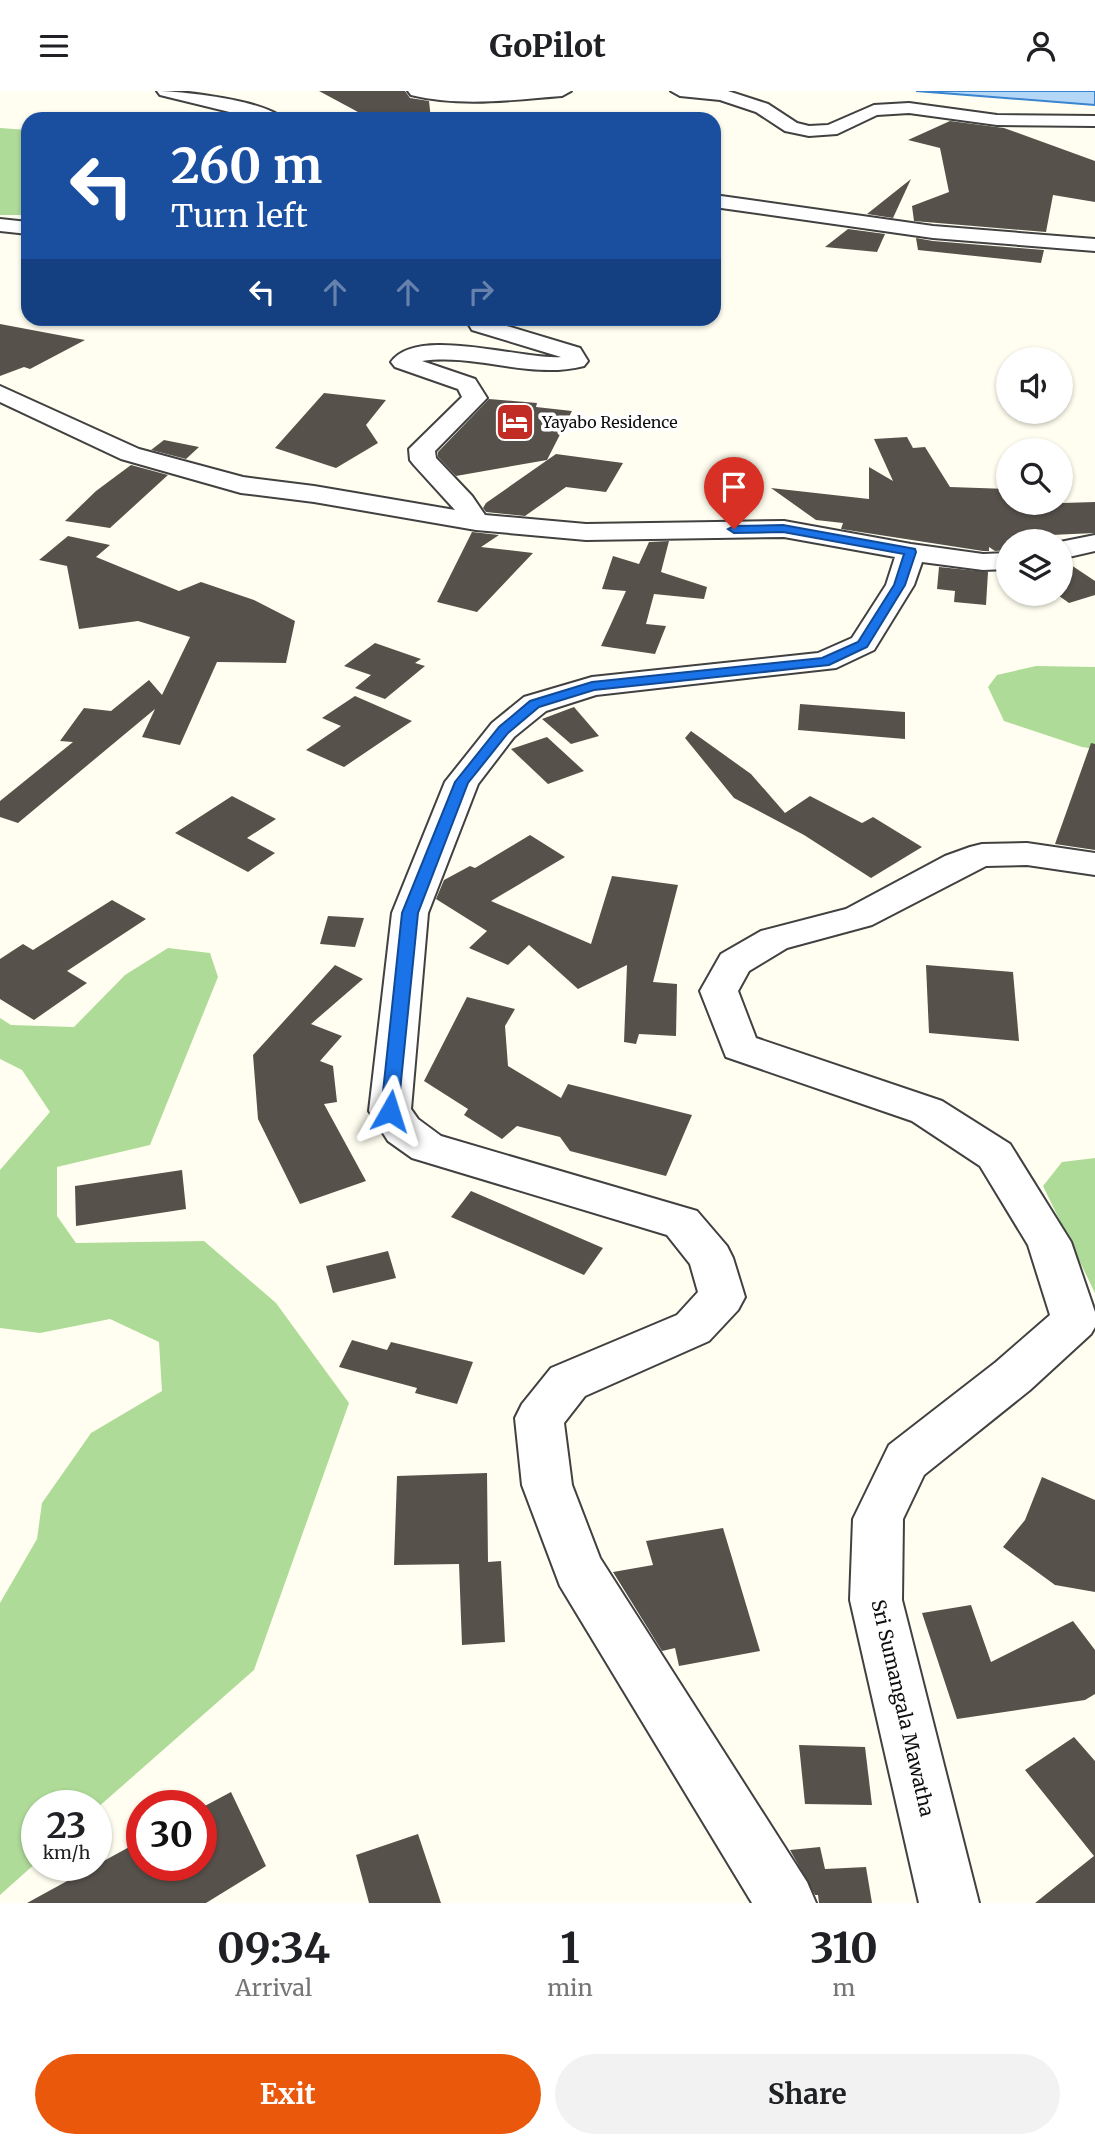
<!DOCTYPE html>
<html lang="en">
<head>
<meta charset="utf-8">
<style>
	body { margin:0; font-family:Merriweather,serif; background:#f2f2f2; color:#202124; height:100vh; display:flex; flex-direction:column; font-size:26px; white-space:nowrap }
	* { box-sizing:border-box; margin:0 }
	p { font-size:23px; color:#757577 }
	.icon { flex:none; width:38px; height:38px; fill:none; stroke:currentColor; stroke-width:2; stroke-linecap:round; stroke-linejoin:round }
	.map { position:relative; height:1812px; overflow:hidden }
	.panel { display:flex; flex-direction:column; background:#fff; flex:1 }
	.panel>* { flex:none }
	.top-card { position:absolute; left:21px; top:21px; width:700px; height:214px; border-radius:21px; box-shadow:0 2px 5px #0004; background:#1a4fa0; color:#fff; overflow:hidden }
	.fabs { position:absolute; left:996px; top:256px; display:grid; gap:14px }
	.fabs a { display:grid; place-items:center; width:77px; height:77px; border-radius:50%; background:#fff; box-shadow:0 2px 5px #0004; font-size:35px }
	.speed { position:absolute; left:21px; top:1699px; display:flex; gap:14px; font-size:35px; font-weight:700; text-align:center }
	.speed>* { display:grid; place-content:center; width:91px; height:91px; border-radius:50%; background:#fff; box-shadow:0 2px 5px #0004; line-height:1 }
	.speed small { font-size:18px; font-weight:400 }
	.speed .limit { border:10px solid #d22; background:#fff; color:#111 }
	.pin { position:absolute; display:grid; place-items:center; width:60px; height:60px; color:#fff; margin:-72px -30px; border-radius:50% 50% 50% 0; rotate:-45deg; box-shadow:0 0 7px #0007 }
	.pin .icon { rotate:45deg }
	.me { position:absolute; width:77px; margin:-38px; rotate:6deg; stroke-linejoin:round; filter:drop-shadow(0 0 5px #0008) }
	.turn { display:flex; align-items:center; gap:24px; height:147px; padding:0 35px; font-size:32px }
	.turn .icon { width:91px; height:91px; stroke-width:2.5 }
	.turn b { display:block; font-size:49px; line-height:60px }
	.lanes { display:flex; align-items:center; height:66px; padding:0 35px; background:#0003; justify-content:center; gap:35px; direction:ltr }
	.lanes .off { opacity:.35 }
	.eta { display:flex; justify-content:space-evenly; align-items:center; height:119px; text-align:center }
	.eta b { font-size:42px; font-weight:700; line-height:49px }
	.button { display:flex; gap:14px; margin-top:auto; padding:14px 35px }
	.button a { flex:1; height:80px; border-radius:42px; background:#ea580c; color:#fff; font-size:28px; font-weight:700; line-height:80px; text-align:center }
	.button a+a { background:#f2f2f2; color:#202124 }
	header { display:flex; justify-content:space-between; align-items:center; height:91px; padding:0 35px; background:#fff; font-size:32px; font-weight:700 }
	.map>svg:first-child { display:block }
	.forest { fill:#afdb98 }
	.water { fill:#b4d7f7; stroke:#3a85cf; stroke-width:2 }
	.building { fill:#57514b }
	.lines { fill:none; stroke-linecap:round; stroke-linejoin:round }
	.minor-casing { stroke:#414141; stroke-width:4 }
	.tertiary-casing { stroke:#414141; stroke-width:4 }
	.minor { fill:#fff; fill-rule:evenodd }
	.tertiary { fill:#fff; fill-rule:evenodd }
	.route { fill:#1a73e8; stroke:#114b97; stroke-width:2 }
	.labels { text-anchor:middle; dominant-baseline:central; stroke-width:7; stroke-linejoin:round; paint-order:stroke }
	.far-poi-label { font-size:16px; fill:#0e0e0e; stroke:#fff; text-anchor:start }
	.street-label { font-size:19px; fill:#0e0e0e; stroke:#fff }
</style>
</head>
<body>
<header><svg class="icon" aria-label="menu" viewBox="0 0 24 24"><path d="M4 6h16M4 12h16M4 18h16"/></svg>GoPilot<svg class="icon" aria-label="person" viewBox="0 0 24 24"><circle cx="12" cy="8" r="4"/><path d="M4 21q1-7 8-7t8 7"/></svg></header>
<div class="map">
<svg width="1095" height="1812" viewBox="0 0 1095 1812">
	<rect width="100%" height="100%" fill="#fffef0"/>
	<g class="forest">
		<polygon points="0,37 28,39 28,124 0,124"/>
		<polygon points="1036,575 1095,576 1095,658 1082,656 1004,630 988,596 997,584"/>
		<polygon points="168,857 210,862 218,886 150,1054 57,1076 57,1125 76,1152 204,1150 276,1212 349,1312 254,1579 96,1718 96,1715 37,1715 37,1771 0,1804 0,1512 37,1448 42,1412 91,1342 162,1300 159,1251 110,1228 40,1242 0,1237 0,1079 50,1021 22,979 0,968 0,927 11,934 74,936 125,884"/>
		<polygon points="1095,1067 1095,1202 1043,1095 1062,1071"/>
	</g>
	<polygon class="water" points="916,0 1095,0 1095,14"/>
	<g class="building">
		<polygon points="319,0 405,0 410,7 429,10 431,28 371,28"/>
		<polygon points="950,30 1004,37 1095,70 1095,111 1053,104 1046,141 914,130 912,115 949,101 940,57 908,49"/>
		<polygon points="911,88 893,127 867,123"/>
		<polygon points="848,138 885,143 877,161 825,156"/>
		<polygon points="916,147 933,150 1044,159 1041,172 918,159"/>
		<polygon points="0,233 85,249 30,278 24,276 0,285"/>
		<polygon points="324,302 386,309 366,334 378,352 336,377 275,357"/>
		<polygon points="489,308 537,312 536,316 572,320 547,369 456,385 438,366 438,361"/>
		<polygon points="907,346 913,357 925,356 950,396 1008,398 1008,411 1030,411 1030,413 1095,411 1095,442 1029,445 1035,450 1008,450 1008,459 995,460 989,456 989,460 983,460 841,438 843,432 816,429 771,397 869,408 869,376 893,390 874,348"/>
		<polygon points="164,349 199,356 186,368 151,359"/>
		<polygon points="556,363 623,372 606,401 566,396 525,425 486,421 483,417 486,412"/>
		<polygon points="131,374 168,384 110,437 65,430 96,400"/>
		<polygon points="472,441 499,444 481,456 533,462 477,521 437,511"/>
		<polygon points="68,445 110,454 96,466 179,500 201,491 254,509 295,530 286,572 217,571 180,654 142,646 155,618 18,732 0,726 0,710 73,651 60,650 84,617 111,620 149,589 162,604 190,546 138,530 79,538 67,475 39,469"/>
		<polygon points="669,450 661,481 707,496 704,508 654,503 646,533 666,535 655,563 601,555 626,500 602,498 613,465 639,473 649,451"/>
		<polygon points="1065,470 1095,490 1095,504 1069,512 1055,502 1060,502 1060,471"/>
		<polygon points="939,476 988,481 986,514 954,511 955,500 937,498"/>
		<polygon points="375,552 421,568 415,572 425,575 385,608 355,597 371,584 344,575"/>
		<polygon points="355,605 412,630 344,676 306,659 341,635 322,627"/>
		<polygon points="800,613 905,621 905,648 798,639"/>
		<polygon points="574,616 599,645 571,653 542,628"/>
		<polygon points="691,640 751,683 785,722 810,705 862,732 873,726 922,756 871,787 804,744 734,707 685,647"/>
		<polygon points="547,646 584,680 548,693 511,658"/>
		<polygon points="1091,652 1095,653 1095,759 1055,753"/>
		<polygon points="232,705 276,728 247,747 275,762 248,781 175,742"/>
		<polygon points="530,744 565,766 491,810 591,853 612,785 678,794 653,891 677,893 676,945 639,943 636,953 624,951 627,874 578,898 529,854 508,874 469,857 487,840 436,808 444,789 470,775 475,777"/>
		<polygon points="112,809 146,828 67,880 87,892 34,929 0,908 0,868 23,853 33,859"/>
		<polygon points="328,825 364,827 355,856 320,853"/>
		<polygon points="335,874 363,888 311,933 342,945 320,970 333,975 337,1011 324,1013 366,1090 300,1113 258,1028 253,964"/>
		<polygon points="926,874 1013,881 1019,950 929,942"/>
		<polygon points="467,906 515,918 505,935 508,975 561,1007 568,993 692,1024 666,1085 570,1060 560,1046 517,1035 502,1048 464,1024 468,1018 424,990"/>
		<polygon points="182,1079 186,1118 76,1135 75,1095"/>
		<polygon points="471,1100 603,1157 584,1184 451,1126"/>
		<polygon points="388,1160 396,1187 333,1202 326,1175"/>
		<polygon points="352,1249 387,1259 391,1251 473,1271 457,1313 415,1302 417,1297 339,1276"/>
		<polygon points="487,1382 488,1471 501,1470 505,1551 462,1554 459,1473 394,1474 397,1385"/>
		<polygon points="1042,1386 1095,1409 1095,1501 1055,1494 1003,1456 1025,1429"/>
		<polygon points="723,1437 760,1560 679,1575 675,1557 662,1560 613,1481 653,1474 646,1450"/>
		<polygon points="971,1514 991,1571 1073,1530 1095,1559 1095,1603 1085,1609 957,1628 922,1522"/>
		<polygon points="1074,1646 1095,1670 1095,1812 1035,1812 1094,1765 1025,1679"/>
		<polygon points="799,1654 865,1656 872,1714 805,1713"/>
		<polygon points="231,1701 266,1775 206,1812 27,1812 142,1749 142,1774 201,1774 201,1717"/>
		<polygon points="418,1743 441,1812 369,1812 356,1764"/>
		<polygon points="820,1756 825,1778 866,1776 872,1812 819,1812 818,1804 815,1804 790,1759"/>
	</g>
	<g class="lines">
		<g class="minor-casing">
			<g id="minor">
				<path d="M 157,0 C 183,0 267,10 283,28 L 258,28 L 160,4 Z"/>
				<polygon points="714,104 933,135 1095,148 1095,160 933,147 714,116"/>
				<polygon points="0,128 28,131 28,143 0,140"/>
				<path d="M 471,228 L 500,228 L 497,232 L 580,257 L 588,270 L 584,275 C 529,289 477,262 422,270 L 475,288 L 487,307 L 435,360 L 436,367 L 472,405 L 485,424 L 586,433 L 784,430 L 911,453 L 983,463 L 1008,462 L 1008,478 L 983,479 L 922,471 L 914,494 L 874,559 L 836,577 L 596,604 L 546,620 L 514,646 L 478,693 L 428,822 L 411,1018 L 418,1028 L 441,1045 L 697,1120 L 727,1155 L 733,1167 L 745,1206 L 738,1219 L 709,1250 L 585,1305 L 564,1332 L 572,1394 L 600,1467 L 807,1791 L 816,1812 L 752,1812 L 560,1495 L 522,1394 L 515,1327 L 522,1313 L 551,1277 L 677,1224 L 698,1201 L 690,1173 L 667,1144 L 412,1067 L 388,1050 L 369,1020 L 392,822 L 445,691 L 492,632 L 524,606 L 592,586 L 818,562 L 852,547 L 886,494 L 895,466 L 784,446 L 586,449 L 476,439 L 314,411 L 241,402 L 121,368 L 0,311 L 0,295 L 139,358 L 243,386 L 314,395 L 455,419 L 414,374 L 410,369 L 409,358 L 462,306 L 458,298 L 395,276 L 391,271 C 416,234 522,269 561,266 L 472,239 L 469,234 Z"/>
				<polygon points="1095,444 1095,460 1060,468 1060,451"/>
			</g>
		</g>
		<g class="tertiary-casing">
			<g id="tertiary">
				<path d="M 408,0 L 571,0 L 562,5 C 511,9 461,16 411,4 Z"/>
				<polygon points="671,0 728,0 768,13 797,32 809,35 828,34 874,14 909,12 997,24 1095,25 1095,35 997,34 909,22 877,24 837,43 809,45 785,40 756,21 720,9 680,5"/>
				<polygon points="1027,752 1095,762 1095,784 1027,774 986,775 872,834 787,857 749,880 738,900 756,947 942,1010 1010,1053 1071,1151 1095,1221 1095,1236 1091,1243 1030,1299 924,1384 903,1428 902,1509 979,1812 919,1812 850,1509 853,1428 889,1354 996,1271 1050,1224 1028,1154 980,1075 912,1030 726,966 700,900 721,863 761,840 846,818 945,765 970,756 982,753"/>
			</g>
		</g>
		<use href="#minor" class="minor"/>
		<use href="#tertiary" class="tertiary"/>
	</g>
	<polygon class="route" points="783,434 915,458 916,461 905,494 867,556 829,574 594,599 539,616 508,642 468,692 418,822 398,1020 396,1025 384,1025 381,1020 402,822 455,691 499,636 530,610 592,591 822,567 858,551 894,494 904,463 783,441 734,442 728,438 734,435"/>
	<defs>
		<g id="hotel-square" transform="scale(2.0125)"><rect x="-9" y="-9" width="18" height="18" rx="4" fill="#c12c24" stroke="#fff"/><path d="M-6-4.5h1.5V1H6V5H4.5V3h-9V5H-6ZM-4 0a1.8 1.8 0 1 1 3.6 0ZM.5 0V-2.5h3Q6-2.5 6 0Z" fill="#fff"/></g>
	</defs>
	<g fill-rule="evenodd">
		<use href="#hotel-square" x="515" y="331"/>
	</g>
	<g class="labels">
		<g class="far-poi-label">
			<text x="542" y="331">Yayabo Residence</text>
		</g>
		<g class="street-label">
			<text transform="translate(903 1617) rotate(77)">Sri Sumangala Mawatha</text>
		</g>
	</g>
</svg>
<div class="fabs">
<a><svg class="icon" aria-label="sound" viewBox="0 0 24 24"><path d="M4 9h4l5-4v14l-5-4H4zM17 9q2 3 0 6"/></svg></a>
<a><svg class="icon" aria-label="search" viewBox="0 0 24 24"><circle cx="10" cy="10" r="6"/><path d="M15 15l6 6"/></svg></a>
<a><svg class="icon" aria-label="layers" viewBox="0 0 24 24"><path d="M12 4l9 5-9 5-9-5zM3 14l9 5 9-5"/></svg></a>
</div>
<div class="speed"><div>23<small>km/h</small></div><div class="limit">30</div></div>
<div class="pin" style="left:734px;top:438px;background:#d93025"><svg class="icon" aria-label="arrive" viewBox="0 0 24 24"><path d="M6 21V4h12l-3 4 3 4H6"/></svg></div>
<svg class="me" style="left:390px;top:1020px" viewBox="-20 -20 40 40"><path d="M0-17L14 15 0 8-14 15z" fill="#1a73e8" stroke="#fff" stroke-width="4"/></svg>
<div class="top-card">
<div class="turn"><svg class="icon" aria-label="left" viewBox="0 0 24 24"><path d="M17 20v-9H6M10 6l-5 5 5 5"/></svg><div><b>260 m</b>Turn left</div></div>
<div class="lanes"><svg class="icon" aria-label="left" viewBox="0 0 24 24"><path d="M17 20v-9H6M10 6l-5 5 5 5"/></svg><svg class="icon off" aria-label="ahead" viewBox="0 0 24 24"><path d="M12 20V5M6 11l6-6 6 6"/></svg><svg class="icon off" aria-label="ahead" viewBox="0 0 24 24"><path d="M12 20V5M6 11l6-6 6 6"/></svg><svg class="icon off" aria-label="right" viewBox="0 0 24 24"><path d="M7 20v-9h11M14 6l5 5-5 5"/></svg></div>
</div>
</div>
<section class="panel">
<div class="eta">
<div><b>09:34</b><p>Arrival</p></div>
<div><b>1</b><p>min</p></div>
<div><b>310</b><p>m</p></div>
</div>
<div class="button"><a>Exit</a><a>Share</a></div>
</section>
</body>
</html>
